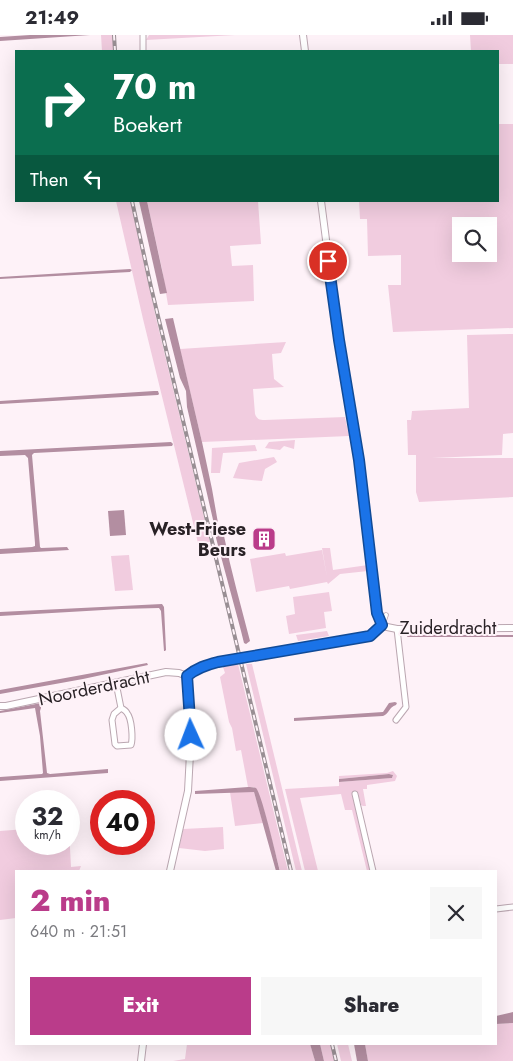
<!DOCTYPE html>
<html lang="en">
<head>
<meta charset="utf-8">
<style>
	body { margin:0; font-family:Jost,sans-serif; background:#f7f7f7; color:#2b2b33; height:100vh; display:flex; flex-direction:column; font-size:19px; white-space:nowrap }
	* { box-sizing:border-box; margin:0 }
	p { font-size:16px; color:#7c7c81 }
	.icon { flex:none; width:28px; height:28px; fill:none; stroke:currentColor; stroke-width:2; stroke-linecap:round; stroke-linejoin:round }
	.map { position:relative; flex:1; overflow:hidden }
	.panel { position:absolute; left:15px; top:835px; width:482px; height:175px; display:flex; flex-direction:column; background:#fff; border-radius:0px; box-shadow:0 5px 20px #0002 }
	.panel>* { flex:none }
	.guide { position:absolute; left:15px; top:15px; width:484px; height:152px; border-radius:0px; box-shadow:0 5px 20px #0002; background:#0b6e4f; color:#fff; overflow:hidden }
	.buttons { position:absolute; left:452px; top:182px; display:grid; gap:10px }
	.buttons a { display:grid; place-items:center; width:45px; height:45px; border-radius:0px; background:#fff; box-shadow:0 5px 20px #0002; font-size:25px }
	.speed { position:absolute; left:15px; top:755px; display:flex; gap:10px; font-size:25px; font-weight:700; text-align:center }
	.speed>* { display:grid; place-content:center; width:65px; height:65px; border-radius:50%; background:#fff; box-shadow:0 5px 20px #0002; line-height:1 }
	.speed small { font-size:12px; font-weight:400 }
	.speed .limit { border:8px solid #d22; background:#fff; color:#111 }
	.pin { position:absolute; display:grid; place-items:center; width:42px; height:42px; color:#fff; margin:-21px; border:2px solid #fff; border-radius:50%; box-shadow:0 1px 5px #0007 }
	.me { position:absolute; width:55px; margin:-28px; rotate:358deg; stroke-linejoin:round; filter:drop-shadow(0 0 4px #0008) }
	.turn { display:flex; align-items:center; gap:18px; height:105px; padding:0 15px; font-size:22px }
	.turn .icon { width:65px; height:65px; stroke-width:2.5 }
	.turn b { display:block; font-size:35px; line-height:42px }
	.then { display:flex; align-items:center; height:48px; padding:0 15px; background:#0003; gap:10px; font-size:19px }
	.round { display:grid; place-items:center; flex:none; width:52px; height:52px; border-radius:0px; background:#f7f7f7 }
	.headline { display:flex; align-items:center; justify-content:space-between; height:85px; padding:0 15px }
	h1 { font-size:30px; font-weight:800; line-height:38px; color:#ba3c8a }
	.action { display:flex; gap:10px; margin-top:auto; padding:10px 15px }
	.action a { flex:1; height:58px; border-radius:0px; background:#ba3c8a; color:#fff; font-size:20px; font-weight:800; line-height:58px; text-align:center }
	.action a+a { background:#f7f7f7; color:#2b2b33 }
	.status { display:flex; justify-content:space-between; align-items:center; height:35px; padding:0 25px; background:#fff; direction:ltr }
	.status svg { height:14px; fill:currentColor }
	.map>svg:first-child { display:block }
	.green { fill:#f1ccdf; fill-rule:evenodd }
	.water { fill:#b38ea1 }
	.lines { fill:none; stroke-linecap:round; stroke-linejoin:round }
	.stream { stroke:#b38ea1; stroke-width:2 }
	.pedestrian-casing { stroke:#bba7b1; stroke-width:5.5 }
	.minor-casing { stroke:#bba7b1; stroke-width:7 }
	.tertiary-casing { stroke:#bba7b1; stroke-width:8 }
	.pedestrian { stroke:#fff; stroke-width:4 }
	.minor { stroke:#fff; stroke-width:5 }
	.tertiary { stroke:#fff; stroke-width:6 }
	.rail-casing { stroke:#998f94; stroke-width:4 }
	.rail { stroke:#fef2f8; stroke-width:2; stroke-dasharray:5.5; stroke-linecap:butt }
	.route-casing { stroke:#114b97; stroke-width:12 }
	.route { stroke:#1a73e8; stroke-width:9 }
	.labels { text-anchor:middle; dominant-baseline:central; stroke-width:4; stroke-linejoin:round; paint-order:stroke }
	.poi-label { font-size:18px; font-weight:bold; fill:#292226; stroke:#fef2f8; text-anchor:end }
	.street-label { font-size:18px; fill:#292226; stroke:#fef2f8 }
</style>
</head>
<body>
<div class="status"><b>21:49</b><svg viewBox="0 0 49 12"><path d="M0 12V9h3v3zM5 12V6h3v6zM10 12V3h3v9zM15 12V0h3v12zM26 1h20v11H26zM47 4h2v5h-2z"/></svg></div>
<div class="map">
<svg width="513" height="1026" viewBox="0 0 513 1026">
	<rect width="100%" height="100%" fill="#fef2f8"/>
	<g class="green">
		<polygon points="101,0 114,0 115,16 102,16"/>
		<polygon points="149,0 235,0 146,5"/>
		<polygon points="470,0 513,0 513,29 498,29 498,16 471,16"/>
		<path d="M 498,89 L 513,89 L 513,293 L 393,297 L 388,250 L 401,250 L 401,220 L 368,221 L 367,184 L 360,184 L 359,166 L 498,166 ZM 461,191 L 489,191 L 489,219 L 461,219 Z"/>
		<polygon points="116,166 131,166 156,283 210,507 198,508 143,284"/>
		<polygon points="147,166 258,166 261,209 230,211 232,231 253,230 254,266 168,270 162,234"/>
		<polygon points="513,299 513,398 503,399 502,420 432,423 513,423 513,462 419,467 416,457 416,420 408,420 407,385 411,385 412,376 469,373 467,300"/>
		<path d="M 286,307 L 281,318 L 272,319 L 274,344 L 284,352 L 253,354 L 255,379 C 257,384 259,385 265,385 L 345,382 L 349,401 L 202,407 L 180,314 Z"/>
		<polygon points="295,405 294,414 284,411 280,415 265,413 269,407"/>
		<polygon points="255,410 257,416 223,418 220,438 211,438 212,413"/>
		<polygon points="274,422 277,427 265,434 262,446 233,443 239,428"/>
		<polygon points="322,513 330,513 333,535 368,530 368,536 340,539 328,549 327,547 290,554 289,551 256,557 250,524 285,518 286,521 322,515 327,542"/>
		<polygon points="129,520 133,555 115,556 111,521"/>
		<polygon points="329,557 332,576 324,577 326,593 289,599 286,581 295,579 293,562"/>
		<polygon points="327,596 329,601 298,606 296,600"/>
		<polygon points="238,629 288,836 280,836 264,775 254,752 248,752 241,715 236,716 232,693 229,687 220,642 225,638 223,632"/>
		<polygon points="246,629 252,629 302,836 296,836"/>
		<polygon points="393,736 397,741 395,746 367,750 367,754 363,754 366,771 363,771 361,770 358,758 352,759 370,836 367,836 352,775 345,775 341,759 300,763 318,836 305,836 285,754 339,751 339,747 392,743 393,740 389,739 339,744 339,741 387,738"/>
		<polygon points="253,756 254,757 263,788 235,791 230,757"/>
		<polygon points="223,792 224,814 205,816 179,813 183,794"/>
		<polygon points="69,793 71,832 81,831 79,836 16,836 16,883 0,885 0,796 26,794 26,809 69,809"/>
		<polygon points="513,988 513,1026 368,1026 365,1009 496,1009 496,989"/>
		<polygon points="187,1009 310,1009 315,1026 173,1026 185,1024"/>
		<polygon points="320,1009 331,1009 335,1026 324,1026"/>
		<polygon points="337,1009 348,1009 352,1026 341,1026"/>
	</g>
	<g class="water">
		<polygon points="30,0 90,0 0,6 0,2"/>
		<polygon points="139,166 147,166 167,258 160,259"/>
		<polygon points="130,234 132,235 130,237 0,244 0,242"/>
		<polygon points="173,283 202,407 212,454 218,488 214,489 187,372 186,356 180,343 165,284"/>
		<polygon points="154,356 158,356 159,359 158,360 0,369 0,366"/>
		<polygon points="171,407 173,409 172,411 34,418 32,420 40,512 41,513 67,512 69,515 0,519 0,514 32,512 35,511 35,508 28,423 25,420 0,421 0,416"/>
		<polygon points="124,475 126,500 110,501 108,476"/>
		<path d="M 221,498 L 224,501 C 231,536 241,571 250,606 L 246,609 L 244,608 L 241,596 L 216,503 L 216,501 L 218,499 Z"/>
		<polygon points="162,569 164,572 166,615 165,616 164,616 161,576 159,573 121,574 0,581 0,577"/>
		<polygon points="147,628 148,630 83,644 0,659 0,655"/>
		<path d="M 395,667 L 397,668 L 396,670 C 389,672 389,679 383,681 L 294,686 L 294,683 L 383,677 L 389,668 Z"/>
		<polygon points="41,668 41,673 40,676 47,738 50,739 108,734 108,738 0,746 0,742 42,739 43,738 40,701 35,673 0,678 0,676"/>
		<polygon points="389,739 393,740 392,743 339,747 339,744"/>
		<path d="M 248,752 C 250,752 254,752 256,753 C 262,759 277,824 280,836 L 276,836 L 254,757 L 195,759 L 195,756 Z"/>
		<polygon points="513,977 513,988 496,989 496,981"/>
		<polygon points="310,1009 320,1009 324,1026 315,1026"/>
		<polygon points="354,1009 365,1009 368,1026 357,1026"/>
	</g>
	<g class="lines">
		<polyline class="stream" points="408,601 513,601"/>
		<g class="pedestrian-casing">
			<polyline id="pedestrian" points="382,591 386,580"/>
		</g>
		<g class="minor-casing">
			<g id="minor">
				<polyline points="143,16 143,0"/>
				<path d="M 116,648 L 121,673 L 114,679 L 112,685 L 115,709 L 117,711 L 131,710 C 133,704 132,684 127,678 C 126,676 123,674 121,673"/>
				<polyline points="396,685 406,672 397,594"/>
				<polyline points="355,759 373,836"/>
				<polyline points="496,874 513,872"/>
			</g>
		</g>
		<g class="tertiary-casing">
			<g id="tertiary">
				<polyline points="303,0 305,16"/>
				<polyline points="321,166 339,305 359,425 377,578 382,591"/>
				<polyline points="382,591 397,594 513,593"/>
				<path d="M 187,641 C 197,633 206,630 218,627 L 371,601 L 382,591"/>
				<polyline points="0,671 6,671 166,637 179,638 187,641"/>
				<polyline points="170,836 188,756 191,700 190,672 187,641"/>
				<polyline points="141,1026 143,1009"/>
			</g>
		</g>
		<use href="#pedestrian" class="pedestrian"/>
		<use href="#minor" class="minor"/>
		<use href="#tertiary" class="tertiary"/>
		<g class="rail-casing">
			<g id="rail">
				<polyline points="114,0 115,16"/>
				<polyline points="132,166 151,252 291,836"/>
				<polyline points="332,1009 336,1026"/>
			</g>
		</g>
		<use href="#rail" class="rail"/>
	</g>
	<g class="lines">
		<g class="route-casing">
			<path id="route" d="M 191,700 L 187,641 C 197,633 206,630 218,627 L 370,601 L 382,590 L 377,578 L 359,425 L 339,305 L 328,226"/>
		</g>
		<use href="#route" class="route"/>
	</g>
	<defs>
		<g id="building-square" transform="scale(1.25)"><rect x="-9" y="-9" width="18" height="18" rx="4" fill="#ba3c8a" stroke="#fef2f8"/><path d="M-4-6H4V6H1V3H-1V6H-4ZM-2.5-4.3h1.7v1.8h-1.7ZM.8-4.3h1.7v1.8H.8ZM-2.5-1h1.7V.8h-1.7ZM.8-1h1.7V.8H.8Z" fill="#fff"/></g>
	</defs>
	<g fill-rule="evenodd">
		<use href="#building-square" x="264" y="504"/>
	</g>
	<g class="labels">
		<g class="poi-label">
			<text x="246" y="494">West-Friese<tspan x="246" dy="21">Beurs</tspan></text>
		</g>
		<g class="street-label">
			<text x="448" y="593">Zuiderdracht</text>
			<text transform="translate(94 653) rotate(-12)">Noorderdracht</text>
		</g>
	</g>
</svg>
<div class="buttons">
<a><svg class="icon" aria-label="search" viewBox="0 0 24 24"><circle cx="10" cy="10" r="6"/><path d="M15 15l6 6"/></svg></a>
</div>
<div class="speed"><div>32<small>km/h</small></div><div class="limit">40</div></div>
<div class="pin" style="left:328px;top:226px;background:#d93025"><svg class="icon" aria-label="arrive" viewBox="0 0 24 24"><path d="M6 21V4h12l-3 4 3 4H6"/></svg></div>
<svg class="me" style="left:191px;top:700px" viewBox="-20 -20 40 40"><circle r="19" fill="#fff"/><path d="M0-13L10 11 0 6-10 11z" fill="#1a73e8"/></svg>
<div class="guide">
<div class="turn"><svg class="icon" aria-label="right" viewBox="0 0 24 24"><path d="M7 20v-9h11M14 6l5 5-5 5"/></svg><div><b>70 m</b>Boekert</div></div>
<div class="then">Then<svg class="icon" aria-label="left" viewBox="0 0 24 24"><path d="M17 20v-9H6M10 6l-5 5 5 5"/></svg></div>
</div>
<section class="panel">
<div class="headline"><div><h1>2 min</h1><p>640 m · 21:51</p></div><a class="round"><svg class="icon" aria-label="close" viewBox="0 0 24 24"><path d="M6 6l12 12M18 6L6 18"/></svg></a></div>
<div class="action"><a>Exit</a><a>Share</a></div>
</section>
</div>
</body>
</html>
